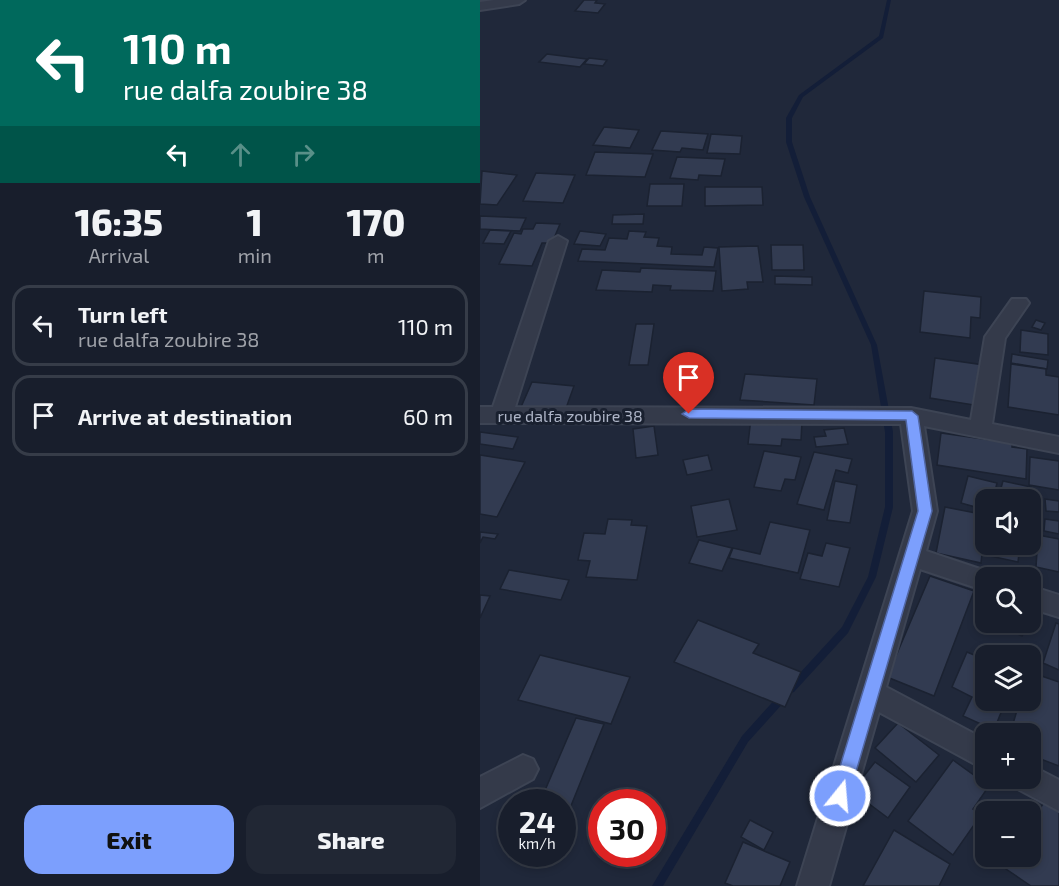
<!DOCTYPE html>
<html lang="en">
<head>
<meta charset="utf-8">
<style>
	body { margin:0; font-family:"Exo 2",sans-serif; background:#212734; color:#f1f3f6; height:100vh; display:flex; flex-direction:column; font-size:22px; white-space:nowrap }
	* { box-sizing:border-box; margin:0 }
	p { font-size:20px; color:#9fa2a9 }
	.icon { flex:none; width:33px; height:33px; fill:none; stroke:currentColor; stroke-width:2; stroke-linecap:round; stroke-linejoin:round }
	.map { position:relative; flex:1; overflow:hidden }
	.panel { display:flex; flex-direction:column; background:#181e2c; width:480px }
	.panel>* { flex:none }
	.top-card { background:#00695c; color:#fff; overflow:hidden }
	.controls { position:absolute; left:495px; top:489px; display:grid; gap:12px }
	.controls a { display:grid; place-items:center; width:66px; height:66px; border-radius:12px; background:#181e2c; box-shadow:0 3px 9px #0003,0 0 0 2px #363c48; font-size:30px }
	.speed { position:absolute; left:18px; top:789px; display:flex; gap:12px; font-size:30px; font-weight:700; text-align:center }
	.speed>* { display:grid; place-content:center; width:78px; height:78px; border-radius:50%; background:#181e2c; box-shadow:0 3px 9px #0003,0 0 0 2px #363c48; line-height:1 }
	.speed small { font-size:15px; font-weight:400 }
	.speed .limit { border:9px solid #d22; background:#fff; color:#111 }
	.pin { position:absolute; display:grid; place-items:center; width:51px; height:51px; color:#fff; margin:-62px -26px; border-radius:50% 50% 50% 0; rotate:-45deg; box-shadow:0 0 6px #0007 }
	.pin .icon { rotate:45deg }
	.me { position:absolute; width:66px; margin:-33px; rotate:17deg; stroke-linejoin:round; filter:drop-shadow(0 0 4px #0008) }
	.turn { display:flex; align-items:center; gap:21px; height:126px; padding:0 24px; font-size:27px }
	.turn .icon { width:78px; height:78px; stroke-width:2.5 }
	.turn b { display:block; font-size:42px; line-height:51px }
	.lanes { display:flex; align-items:center; height:57px; padding:0 24px; background:#0003; justify-content:center; gap:30px; direction:ltr }
	.lanes .off { opacity:.35 }
	.eta { display:flex; justify-content:space-evenly; align-items:center; height:102px; text-align:center }
	.eta b { font-size:36px; font-weight:800; line-height:42px }
	.cta { display:flex; gap:12px; margin-top:auto; padding:12px 24px }
	.cta a { flex:1; height:69px; border-radius:18px; background:#7c9ffd; color:#111; font-size:24px; font-weight:800; line-height:69px; text-align:center }
	.cta a+a { background:#212734; color:#f1f3f6 }
	ul { padding:0; list-style:none }
	li { display:flex; align-items:center; gap:18px; height:81px; margin:0 12px 9px; padding:0 12px; border:3px solid #363c48; border-radius:18px }
	li div { flex:1 }
	li b { display:block; font-size:22px }
	li em { font-style:normal }
	main { display:flex; flex:1; min-height:0 }
	.map>svg:first-child { display:block }
	.lines { fill:none; stroke-linecap:round; stroke-linejoin:round }
	.stream { fill:#131e38; fill-rule:evenodd }
	.building { fill:#323b51; stroke:#1b2231; stroke-width:1.5 }
	.street-casing { stroke:#3d4454; stroke-width:4 }
	.street { fill:#343a4a; fill-rule:evenodd }
	.route { fill:#7c9ffd; stroke:#5167a4; stroke-width:1.5 }
	.labels { text-anchor:middle; dominant-baseline:central; stroke-width:6; stroke-linejoin:round; paint-order:stroke }
	.street-label { font-size:16px; fill:#aeb5c7; stroke:#19202f }
</style>
</head>
<body>
<main>
<section class="panel">
<div class="top-card">
<div class="turn"><svg class="icon" aria-label="left" viewBox="0 0 24 24"><path d="M17 20v-9H6M10 6l-5 5 5 5"/></svg><div><b>110 m</b>rue dalfa zoubire 38</div></div>
<div class="lanes"><svg class="icon" aria-label="left" viewBox="0 0 24 24"><path d="M17 20v-9H6M10 6l-5 5 5 5"/></svg><svg class="icon off" aria-label="ahead" viewBox="0 0 24 24"><path d="M12 20V5M6 11l6-6 6 6"/></svg><svg class="icon off" aria-label="right" viewBox="0 0 24 24"><path d="M7 20v-9h11M14 6l5 5-5 5"/></svg></div>
</div>
<div class="eta">
<div><b>16:35</b><p>Arrival</p></div>
<div><b>1</b><p>min</p></div>
<div><b>170</b><p>m</p></div>
</div>
<ul>
<li><svg class="icon" aria-label="left" viewBox="0 0 24 24"><path d="M17 20v-9H6M10 6l-5 5 5 5"/></svg><div><b>Turn left</b><p>rue dalfa zoubire 38</p></div><em>110 m</em></li>
<li><svg class="icon" aria-label="arrive" viewBox="0 0 24 24"><path d="M6 21V4h12l-3 4 3 4H6"/></svg><div><b>Arrive at destination</b></div><em>60 m</em></li>
</ul>
<div class="cta"><a>Exit</a><a>Share</a></div>
</section>
<div class="map">
<svg width="579" height="886" viewBox="0 0 579 886">
	<rect width="100%" height="100%" fill="#20283a"/>
	<g class="lines">
		<g class="stream">
			<polygon points="407,0 411,0 403,38 323,97 312,118 312,142 330,197 397,345 413,432 413,507 396,577 368,633 314,692 311,693 308,692 306,689 308,686 362,627 388,577 405,507 405,432 391,345 324,197 306,142 306,118 319,95 399,36"/>
			<polygon points="302,694 305,695 307,698 305,701 268,742 183,886 172,886 262,736 299,695"/>
		</g>
	</g>
	<g class="building">
		<polygon points="104,0 117,0 115,3 125,4 118,13 95,11"/>
		<polygon points="67,54 107,59 100,67 59,62"/>
		<polygon points="109,58 127,60 123,66 104,64"/>
		<polygon points="124,127 159,130 150,148 113,145"/>
		<polygon points="181,131 228,134 223,150 202,148 200,152 172,150"/>
		<polygon points="231,134 262,136 260,154 227,153"/>
		<polygon points="115,152 173,154 165,177 106,175"/>
		<polygon points="197,157 245,159 241,176 219,175 218,180 190,178"/>
		<polygon points="2,171 37,175 17,205 0,204"/>
		<polygon points="56,173 95,175 83,203 43,201"/>
		<polygon points="170,184 204,184 202,206 167,206"/>
		<polygon points="225,187 282,187 283,205 225,206"/>
		<polygon points="164,214 163,224 132,224 133,215"/>
		<polygon points="0,216 46,218 40,231 0,229"/>
		<polygon points="56,223 80,224 72,243 62,243 52,266 19,264 34,233 41,234 43,229 53,229"/>
		<polygon points="10,230 31,231 24,244 3,243"/>
		<polygon points="100,231 126,234 120,246 94,244"/>
		<polygon points="149,231 166,232 164,237 179,238 177,246 192,247 191,254 222,255 224,247 238,248 234,267 98,261 102,249 125,250 129,238 147,239"/>
		<polygon points="291,245 323,245 324,270 292,270"/>
		<polygon points="278,246 283,282 267,282 268,289 242,291 239,247"/>
		<polygon points="161,268 236,271 233,291 190,290 191,286 173,285 172,292 116,290 122,270 160,272"/>
		<polygon points="295,276 332,277 332,285 295,284"/>
		<polygon points="444,291 501,297 500,318 491,317 490,338 440,332"/>
		<polygon points="556,320 565,323 561,330 552,327"/>
		<polygon points="156,324 174,324 168,365 149,365"/>
		<polygon points="541,330 568,334 568,355 540,352"/>
		<polygon points="532,354 568,360 567,369 531,363"/>
		<polygon points="455,358 504,365 500,406 450,398"/>
		<polygon points="531,364 566,369 566,375 579,377 579,415 528,407"/>
		<polygon points="265,374 337,379 334,405 260,400"/>
		<polygon points="52,382 94,386 85,411 41,407"/>
		<polygon points="271,418 322,421 321,440 302,439 301,446 268,444"/>
		<polygon points="174,426 178,455 156,458 153,429"/>
		<polygon points="364,428 368,444 336,447 334,437 346,436 344,430"/>
		<polygon points="0,432 38,437 33,449 0,444"/>
		<polygon points="461,433 532,443 532,447 547,449 546,479 457,465"/>
		<polygon points="284,451 321,457 315,480 305,479 301,491 274,487"/>
		<polygon points="334,452 372,459 368,473 356,470 344,510 317,504"/>
		<polygon points="0,455 45,462 17,517 0,514"/>
		<polygon points="228,455 232,470 207,475 203,460"/>
		<polygon points="550,457 579,461 579,490 549,485"/>
		<polygon points="488,476 517,483 513,500 506,500 506,510 481,503"/>
		<polygon points="355,481 377,485 370,523 347,520"/>
		<polygon points="523,481 551,487 550,494 521,488"/>
		<polygon points="521,489 562,498 559,525 550,523 550,500 520,500"/>
		<polygon points="249,499 257,530 217,537 211,506"/>
		<polygon points="565,499 579,501 579,512 566,511"/>
		<polygon points="465,507 506,515 501,563 456,553"/>
		<polygon points="128,519 152,520 151,525 167,526 157,580 106,577 110,561 98,560 104,533 125,534"/>
		<polygon points="565,519 579,521 579,534 564,531"/>
		<polygon points="290,522 330,530 318,573 249,558 253,548 280,554"/>
		<polygon points="0,532 18,534 15,539 3,537 0,543"/>
		<polygon points="558,535 579,539 579,572 556,567"/>
		<polygon points="219,540 252,548 242,571 209,563"/>
		<polygon points="346,543 370,548 359,587 320,579 328,553 342,556"/>
		<polygon points="512,544 540,544 538,562 510,556"/>
		<polygon points="29,570 89,580 81,600 20,589"/>
		<polygon points="450,576 494,591 454,696 407,677"/>
		<polygon points="0,595 10,596 0,618"/>
		<polygon points="218,620 279,644 273,653 321,672 305,707 194,662"/>
		<polygon points="512,622 548,622 542,636"/>
		<polygon points="576,623 579,624 579,670 563,663"/>
		<polygon points="513,648 531,656 509,656"/>
		<polygon points="487,652 506,660 506,700 526,700 514,730 483,716 492,697 472,687"/>
		<polygon points="60,655 150,677 131,724 38,700"/>
		<polygon points="550,672 579,682 579,766 550,755 550,734 530,734 540,700 550,700"/>
		<polygon points="96,718 124,724 82,828 82,802 60,802"/>
		<polygon points="418,723 459,755 436,782 395,748"/>
		<polygon points="473,760 509,786 493,809 501,815 473,855 428,821"/>
		<polygon points="395,762 430,787 408,818 372,791"/>
		<polygon points="564,802 579,812 579,886 551,886 526,869 533,856 550,856 550,827"/>
		<polygon points="270,820 293,832 284,850 261,837"/>
		<polygon points="414,830 470,864 459,886 383,886"/>
		<polygon points="263,842 310,862 300,886 253,886 245,883"/>
	</g>
	<g class="lines">
		<g class="street-casing">
			<g id="street">
				<polygon points="14,0 45,0 39,4 0,10 0,2"/>
				<polygon points="78,236 87,241 35,407 431,408 491,420 505,337 532,299 546,299 549,303 525,338 512,424 579,437 579,453 444,426 457,511 446,551 515,574 517,578 506,578 506,591 440,569 406,687 506,740 506,770 399,712 349,886 317,886 433,511 421,424 0,423 0,407 13,407 69,241"/>
				<polygon points="550,586 579,595 579,617 550,608"/>
				<polygon points="43,755 53,759 58,769 53,779 0,808 0,777"/>
				<polygon points="550,765 579,780 579,811 536,788 532,778 550,778"/>
			</g>
		</g>
		<use href="#street" class="street"/>
	</g>
	<polygon class="route" points="209,409 432,411 438,416 452,511 369,796 366,802 360,805 354,802 351,796 438,511 426,420 209,418 202,414"/>
	<g class="labels">
		<g class="street-label">
			<text x="90" y="415">rue dalfa zoubire 38</text>
		</g>
	</g>
</svg>
<div class="controls">
<a><svg class="icon" aria-label="sound" viewBox="0 0 24 24"><path d="M4 9h4l5-4v14l-5-4H4zM17 9q2 3 0 6"/></svg></a>
<a><svg class="icon" aria-label="search" viewBox="0 0 24 24"><circle cx="10" cy="10" r="6"/><path d="M15 15l6 6"/></svg></a>
<a><svg class="icon" aria-label="layers" viewBox="0 0 24 24"><path d="M12 4l9 5-9 5-9-5zM3 14l9 5 9-5"/></svg></a>
<a>+</a>
<a>−</a>
</div>
<div class="speed"><div>24<small>km/h</small></div><div class="limit">30</div></div>
<div class="pin" style="left:209px;top:414px;background:#d93025"><svg class="icon" aria-label="arrive" viewBox="0 0 24 24"><path d="M6 21V4h12l-3 4 3 4H6"/></svg></div>
<svg class="me" style="left:360px;top:796px" viewBox="-20 -20 40 40"><circle r="17" fill="#7c9ffd" stroke="#fff" stroke-width="3"/><path d="M0-11L8 9 0 5-8 9z" fill="#fff"/></svg>
</div>
</main>
</body>
</html>
